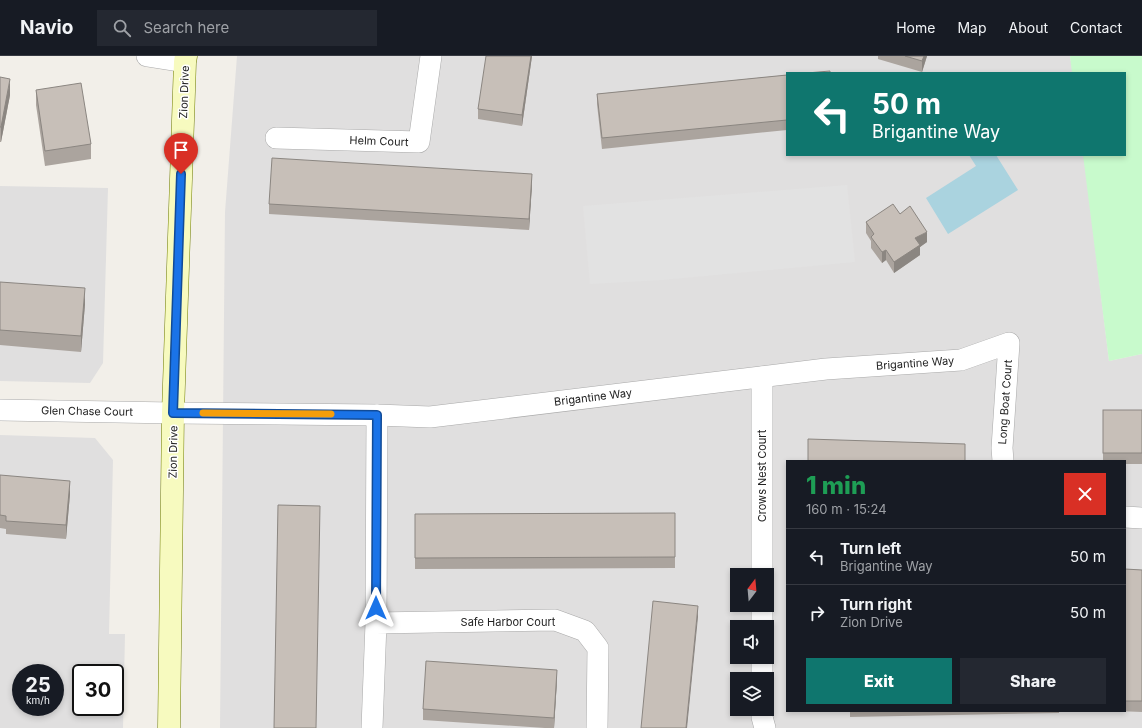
<!DOCTYPE html>
<html lang="en">
<head>
<meta charset="utf-8">
<style>
	body { margin:0; font-family:Inter,sans-serif; background:#242831; color:#f1f3f6; height:100vh; display:flex; flex-direction:column; font-size:15px; white-space:nowrap }
	* { box-sizing:border-box; margin:0 }
	p { font-size:13px; color:#9ea1a6 }
	.icon { flex:none; width:22px; height:22px; fill:none; stroke:currentColor; stroke-width:2; stroke-linecap:round; stroke-linejoin:round }
	.map { position:relative; flex:1; overflow:hidden }
	.drawer { position:absolute; left:786px; top:404px; width:340px; height:252px; display:flex; flex-direction:column; background:#171b24; border-radius:0px; box-shadow:0 2px 6px #0003 }
	.drawer>* { flex:none }
	.hud { position:absolute; left:786px; top:16px; width:340px; height:84px; border-radius:0px; box-shadow:0 2px 6px #0003; background:#0f766e; color:#fff; overflow:hidden }
	.needle { width:26px; rotate:16deg }
	.controls { position:absolute; left:730px; top:512px; display:grid; gap:8px }
	.controls a { display:grid; place-items:center; width:44px; height:44px; border-radius:0px; background:#171b24; box-shadow:0 2px 6px #0003; font-size:20px }
	.speed { position:absolute; left:12px; top:608px; display:flex; gap:8px; font-size:20px; font-weight:700; text-align:center }
	.speed>* { display:grid; place-content:center; width:52px; height:52px; border-radius:50%; background:#171b24; box-shadow:0 2px 6px #0003; line-height:1 }
	.speed small { font-size:10px; font-weight:400 }
	.speed .limit { border:2px solid #111; border-radius:6px; background:#fff; color:#111 }
	.pin { position:absolute; display:grid; place-items:center; width:34px; height:34px; color:#fff; margin:-41px -17px; border-radius:50% 50% 50% 0; rotate:-45deg; box-shadow:0 0 4px #0007 }
	.pin .icon { rotate:45deg }
	.me { position:absolute; width:44px; margin:-22px; rotate:0deg; stroke-linejoin:round; filter:drop-shadow(0 0 3px #0008) }
	.turn { display:flex; align-items:center; gap:14px; height:84px; padding:0 20px; font-size:18px }
	.turn .icon { width:52px; height:52px; stroke-width:2.5 }
	.turn b { display:block; font-size:28px; line-height:34px }
	.round { display:grid; place-items:center; flex:none; width:42px; height:42px; border-radius:0px; background:#242831 }
	.head { display:flex; align-items:center; justify-content:space-between; height:68px; padding:0 20px }
	h1 { font-size:24px; font-weight:800; line-height:30px; color:#1e9e55 }
	.button { display:flex; gap:8px; margin-top:auto; padding:8px 20px }
	.button a { flex:1; height:46px; border-radius:0px; background:#0f766e; color:#fff; font-size:16px; font-weight:800; line-height:46px; text-align:center }
	.button a+a { background:#242831; color:#f1f3f6 }
	ul { padding:0; list-style:none }
	li { display:flex; align-items:center; gap:12px; height:56px; padding:0 20px; border-top:1px solid #363941 }
	li div { flex:1 }
	li b { display:block; font-size:15px }
	li em { font-style:normal }
	header { display:flex; align-items:center; gap:24px; box-sizing:border-box; height:56px; padding:0 20px; background:#171b24; border-bottom:1px solid #363941 }
	header strong { font-size:19px }
	nav { display:flex; gap:22px; margin-inline-start:auto; font-size:14px }
	.search { width:280px; height:36px; background:#242831; display:flex; align-items:center; gap:10px; box-sizing:border-box; padding:0 14px; border-radius:0px; color:#9ea1a6; font-size:15px }
	.map>svg:first-child { display:block }
	.residential { fill:#e0dfdf; fill-rule:evenodd }
	.park { fill:#c8facc }
	.parking { fill:#e2e2e2 }
	.water { fill:#aad3df }
	.lines { fill:none; stroke-linecap:round; stroke-linejoin:round }
	.street-casing { stroke:#a9a9a9; stroke-width:22 }
	.secondary-casing { stroke:#707d05; stroke-width:23 }
	.street { stroke:#fff; stroke-width:21 }
	.secondary { stroke:#f7fabf; stroke-width:22 }
	.wall { fill:#aba49e }
	.shaded-wall { fill:#8b8681 }
	.building { fill:#c7bfb8; stroke:#8b8681 }
	.route-casing { stroke:#114b97; stroke-width:10 }
	.route { stroke:#1a73e8; stroke-width:7 }
	.slow { stroke:#f59e0b; stroke-width:7 }
	.labels { text-anchor:middle; dominant-baseline:central; stroke-width:3; stroke-linejoin:round; paint-order:stroke }
	.street-label { font-size:11px; fill:#222; stroke:#fff }
</style>
</head>
<body>
<header>
<strong>Navio</strong>
<div class="search"><svg class="icon" aria-label="search" viewBox="0 0 24 24"><circle cx="10" cy="10" r="6"/><path d="M15 15l6 6"/></svg>Search here</div>
<nav><a>Home</a><a>Map</a><a>About</a><a>Contact</a></nav>
</header>
<div class="map">
<svg width="1142" height="672" viewBox="0 0 1142 672">
	<rect width="100%" height="100%" fill="#f2efe9"/>
	<g class="residential">
		<path d="M 237,0 L 1070,0 L 1073,17 L 787,17 L 787,99 L 1084,99 L 1109,305 L 1142,298 L 1142,672 L 220,672 L 225,156 ZM 787,405 L 1125,405 L 1125,655 L 787,655 ZM 737,519 L 767,519 L 767,549 L 737,549 ZM 737,571 L 767,571 L 767,601 L 737,601 ZM 737,623 L 767,623 L 767,653 L 737,653 Z"/>
		<polygon points="0,130 108,132 103,307 90,327 0,325"/>
		<path d="M 0,379 L 95,382 L 113,404 L 109,578 L 125,578 L 123,672 L 0,672 ZM 21,617 L 55,617 L 55,651 L 21,651 ZM 81,617 L 115,617 L 115,651 L 81,651 Z"/>
	</g>
	<polygon class="park" points="1070,0 1142,0 1142,298 1109,305 1083,99 1125,99 1125,17 1072,17"/>
	<polygon class="parking" points="847,129 855,206 662,224 590,228 583,150"/>
	<polygon class="water" points="969,99 996,99 1018,134 948,178 926,142 976,110"/>
	<g class="lines">
		<g class="street-casing">
			<g id="street">
				<polyline points="147,0 185,6"/>
				<polyline points="276,82 419,86 431,0"/>
				<polyline points="762,321 762,519"/>
				<polyline points="0,354 173,357 377,359 430,361 826,313 961,304 1009,287 1002,392 1003,405"/>
				<polyline points="1125,461 1142,462"/>
				<polyline points="762,549 762,571"/>
				<polyline points="376,567 377,359"/>
				<polyline points="762,601 762,623"/>
				<polyline points="762,653 762,661 765,672"/>
				<polyline points="372,672 376,567 555,564 585,575 598,592 597,672"/>
			</g>
		</g>
		<g class="secondary-casing">
			<polyline id="secondary" points="169,672 173,357 185,6 186,0"/>
		</g>
		<use href="#street" class="street"/>
		<use href="#secondary" class="secondary"/>
	</g>
	<g class="wall">
		<polygon points="532,0 522,70 478,63 478,53"/>
		<polygon points="878,0 927,0 922,16 878,3"/>
		<polygon points="787,19 787,74 602,93 597,48 597,38"/>
		<polygon points="0,21 10,39 1,86 0,86"/>
		<polygon points="36,34 91,88 91,103 45,110 36,49"/>
		<polygon points="532,129 529,174 269,158 269,148"/>
		<polygon points="900,158 927,186 920,191 920,199 894,217 886,204 882,207 871,192 871,185 866,177 866,166"/>
		<polygon points="0,226 85,248 81,296 0,289"/>
		<polygon points="1103,354 1142,354 1142,408 1125,408 1125,405 1103,405"/>
		<polygon points="0,419 70,438 66,483 6,478 6,473 0,472"/>
		<polygon points="675,457 675,512 415,513 415,458"/>
		<polygon points="1125,513 1142,514 1142,656 1116,655 1125,655"/>
		<polygon points="557,624 554,672 545,672 423,664 423,653"/>
		<polygon points="850,655 1059,655 1059,657 850,661"/>
	</g>
	<g class="shaded-wall">
		<polygon points="531,0 532,0 522,70 522,59"/>
		<polygon points="924,0 927,0 922,16 922,5"/>
		<polygon points="10,23 10,39 1,86 1,71"/>
		<polygon points="532,118 532,129 529,174 529,163"/>
		<polygon points="927,176 927,186 920,191 920,199 894,217 894,206 915,182"/>
		<polygon points="886,194 886,204 882,207 882,196"/>
		<polygon points="85,232 85,248 81,296 81,280"/>
		<polygon points="70,425 70,438 66,483 66,469"/>
		<polygon points="698,550 698,561 687,672 686,672"/>
		<polygon points="557,614 557,624 554,672 554,662"/>
	</g>
	<g class="building">
		<polygon points="486,0 531,0 522,59 478,53"/>
		<polygon points="905,0 924,0 922,5"/>
		<polygon points="830,15 830,17 807,17"/>
		<polygon points="787,19 787,64 602,82 597,38"/>
		<polygon points="0,21 10,23 1,71 0,71"/>
		<polygon points="81,27 91,88 45,95 36,34"/>
		<polygon points="272,102 532,118 529,163 269,148"/>
		<polygon points="893,148 900,158 910,150 927,176 915,182 920,189 894,206 886,194 882,196 871,181 874,178 866,166"/>
		<polygon points="0,226 85,232 81,280 0,274"/>
		<rect x="1103" y="354" width="39" height="43"/>
		<polygon points="808,383 965,388 965,405 808,405"/>
		<polygon points="0,419 70,425 66,469 6,465 6,460 0,459"/>
		<polygon points="278,449 320,450 316,672 274,672"/>
		<polygon points="675,457 675,501 415,502 415,458"/>
		<polygon points="1125,513 1142,514 1142,645 1125,645"/>
		<polygon points="653,545 698,550 686,672 641,672"/>
		<polygon points="426,605 557,614 554,662 423,653"/>
	</g>
	<g class="lines">
		<g class="route-casing">
			<polyline id="route" points="181,118 173,357 377,359 376,552"/>
		</g>
		<use href="#route" class="route"/>
		<polyline class="slow" points="203,357 331,358"/>
	</g>
	<g class="labels">
		<g class="street-label">
			<text transform="translate(184 36) rotate(-88)">Zion Drive</text>
			<text transform="translate(379 85) rotate(2)">Helm Court</text>
			<text transform="translate(915 307) rotate(-4)">Brigantine Way</text>
			<text transform="translate(593 341) rotate(-7)">Brigantine Way</text>
			<text transform="translate(1005 346) rotate(-86)">Long Boat Court</text>
			<text transform="translate(87 355) rotate(1)">Glen Chase Court</text>
			<text transform="translate(173 396) rotate(-89)">Zion Drive</text>
			<text transform="translate(762 420) rotate(-90)">Crows Nest Court</text>
			<text x="508" y="566">Safe Harbor Court</text>
		</g>
	</g>
</svg>
<div class="controls">
<a><svg class="needle" viewBox="-14 -14 28 28"><path d="M0-13l5 13h-10z" fill="#e53935"/><path d="M0 13l5-13h-10z" fill="#9ea1a6"/></svg></a>
<a><svg class="icon" aria-label="sound" viewBox="0 0 24 24"><path d="M4 9h4l5-4v14l-5-4H4zM17 9q2 3 0 6"/></svg></a>
<a><svg class="icon" aria-label="layers" viewBox="0 0 24 24"><path d="M12 4l9 5-9 5-9-5zM3 14l9 5 9-5"/></svg></a>
</div>
<div class="speed"><div>25<small>km/h</small></div><div class="limit">30</div></div>
<div class="pin" style="left:181px;top:118px;background:#d93025"><svg class="icon" aria-label="arrive" viewBox="0 0 24 24"><path d="M6 21V4h12l-3 4 3 4H6"/></svg></div>
<svg class="me" style="left:376px;top:552px" viewBox="-20 -20 40 40"><path d="M0-17L14 15 0 8-14 15z" fill="#1a73e8" stroke="#fff" stroke-width="4"/></svg>
<div class="hud">
<div class="turn"><svg class="icon" aria-label="left" viewBox="0 0 24 24"><path d="M17 20v-9H6M10 6l-5 5 5 5"/></svg><div><b>50 m</b>Brigantine Way</div></div>
</div>
<section class="drawer">
<div class="head"><div><h1>1 min</h1><p>160 m · 15:24</p></div><a class="round" style="background:#d93025;color:#fff"><svg class="icon" aria-label="close" viewBox="0 0 24 24"><path d="M6 6l12 12M18 6L6 18"/></svg></a></div>
<ul>
<li><svg class="icon" aria-label="left" viewBox="0 0 24 24"><path d="M17 20v-9H6M10 6l-5 5 5 5"/></svg><div><b>Turn left</b><p>Brigantine Way</p></div><em>50 m</em></li>
<li><svg class="icon" aria-label="right" viewBox="0 0 24 24"><path d="M7 20v-9h11M14 6l5 5-5 5"/></svg><div><b>Turn right</b><p>Zion Drive</p></div><em>50 m</em></li>
</ul>
<div class="button"><a>Exit</a><a>Share</a></div>
</section>
</div>
</body>
</html>
